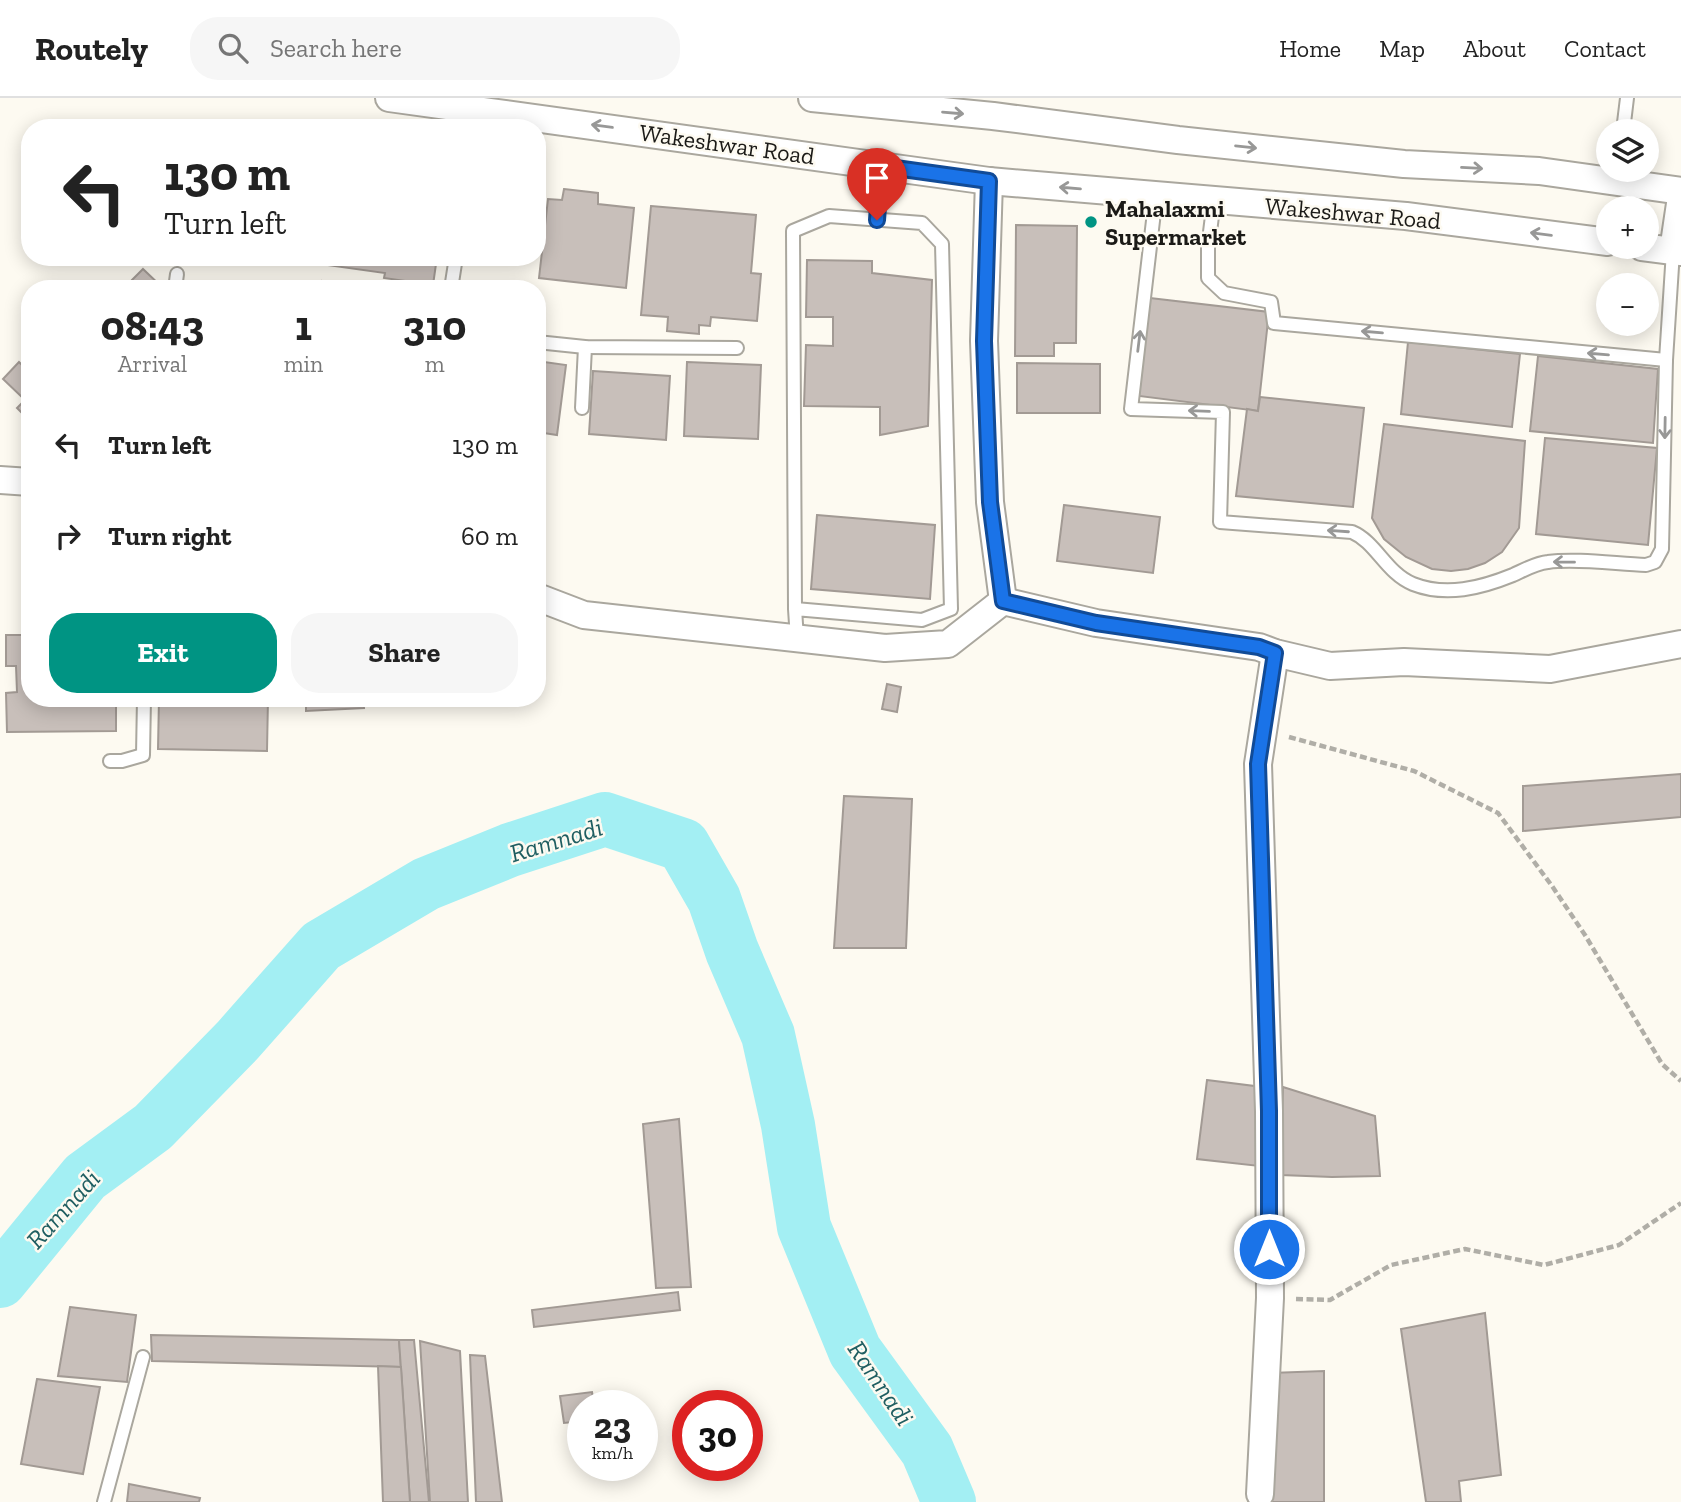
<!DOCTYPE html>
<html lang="en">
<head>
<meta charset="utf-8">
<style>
	body { margin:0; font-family:"Zilla Slab",serif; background:#f6f6f6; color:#222; height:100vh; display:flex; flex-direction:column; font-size:26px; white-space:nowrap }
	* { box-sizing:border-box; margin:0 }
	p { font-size:23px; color:#767676 }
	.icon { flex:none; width:38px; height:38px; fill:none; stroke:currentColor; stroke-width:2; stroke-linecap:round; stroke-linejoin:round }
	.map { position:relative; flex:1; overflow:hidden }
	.side { position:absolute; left:21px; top:182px; width:525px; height:427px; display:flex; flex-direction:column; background:#fff; border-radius:28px; box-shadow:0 4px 18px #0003 }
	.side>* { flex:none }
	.top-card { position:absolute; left:21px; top:21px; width:525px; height:147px; border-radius:28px; box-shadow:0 4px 18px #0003; background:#fff; color:#222; overflow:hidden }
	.controls { position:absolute; left:1596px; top:21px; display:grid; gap:14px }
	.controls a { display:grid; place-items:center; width:63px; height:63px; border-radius:50%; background:#fff; box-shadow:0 4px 18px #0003; font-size:35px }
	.speed { position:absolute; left:567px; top:1292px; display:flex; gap:14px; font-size:35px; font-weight:700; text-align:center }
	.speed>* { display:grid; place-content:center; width:91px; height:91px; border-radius:50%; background:#fff; box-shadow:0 4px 18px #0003; line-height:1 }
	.speed small { font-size:18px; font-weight:400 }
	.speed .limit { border:10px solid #d22; background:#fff; color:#111 }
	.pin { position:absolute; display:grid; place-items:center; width:60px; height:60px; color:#fff; margin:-72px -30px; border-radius:50% 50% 50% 0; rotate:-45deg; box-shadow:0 0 7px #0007 }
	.pin .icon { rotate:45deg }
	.me { position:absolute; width:77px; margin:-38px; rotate:0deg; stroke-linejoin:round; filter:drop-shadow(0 0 5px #0008) }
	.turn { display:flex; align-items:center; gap:24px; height:147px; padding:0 28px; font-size:32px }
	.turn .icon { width:91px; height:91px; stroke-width:2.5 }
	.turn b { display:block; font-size:49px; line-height:60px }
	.eta { display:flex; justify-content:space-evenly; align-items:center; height:119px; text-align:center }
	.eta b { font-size:42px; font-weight:800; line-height:49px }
	.button { display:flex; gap:14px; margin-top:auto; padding:14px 28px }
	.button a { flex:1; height:80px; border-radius:28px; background:#009483; color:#fff; font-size:28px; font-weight:800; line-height:80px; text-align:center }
	.button a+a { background:#f6f6f6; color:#222 }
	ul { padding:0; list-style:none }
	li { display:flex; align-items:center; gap:21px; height:91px; padding:0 28px }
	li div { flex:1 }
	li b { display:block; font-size:26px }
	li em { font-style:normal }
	header { display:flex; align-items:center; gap:42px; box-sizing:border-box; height:98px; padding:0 35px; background:#fff; border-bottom:2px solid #e0e0e0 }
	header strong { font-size:33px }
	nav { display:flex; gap:38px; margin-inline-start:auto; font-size:24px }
	.search { width:490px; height:63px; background:#f6f6f6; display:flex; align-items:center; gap:18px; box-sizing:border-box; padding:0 24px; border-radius:28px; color:#767676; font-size:26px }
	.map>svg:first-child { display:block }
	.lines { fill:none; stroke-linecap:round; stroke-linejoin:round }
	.river { stroke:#a3eff3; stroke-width:54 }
	.building { fill:#c8bfba; stroke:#a29a94; stroke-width:2 }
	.lane-casing { stroke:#aaa79e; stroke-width:16 }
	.street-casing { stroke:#aaa79e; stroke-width:30 }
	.path { stroke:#b0aea7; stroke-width:4.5; stroke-dasharray:7 3.5; stroke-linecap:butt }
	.lane { stroke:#fff; stroke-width:12 }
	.street { stroke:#fff; stroke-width:26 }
	.oneway { stroke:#989897 }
	.route-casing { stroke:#114b97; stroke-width:18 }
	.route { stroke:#1a73e8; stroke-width:12 }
	.poi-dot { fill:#009483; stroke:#fdfaf1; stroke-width:2.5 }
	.labels { text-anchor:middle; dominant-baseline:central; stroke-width:5; stroke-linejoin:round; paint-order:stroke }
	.street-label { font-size:24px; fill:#1b1a17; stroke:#fdfaf1 }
	.poi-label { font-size:24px; font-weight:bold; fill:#1b1a17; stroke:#fdfaf1; text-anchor:start }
	.water-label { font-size:26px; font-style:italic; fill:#1f5e61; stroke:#fdfaf1 }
</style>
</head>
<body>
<header>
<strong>Routely</strong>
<div class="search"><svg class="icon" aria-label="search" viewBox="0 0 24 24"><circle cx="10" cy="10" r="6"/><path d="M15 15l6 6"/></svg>Search here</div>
<nav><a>Home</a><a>Map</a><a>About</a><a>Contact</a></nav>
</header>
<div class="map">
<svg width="1681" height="1404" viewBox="0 0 1681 1404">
	<rect width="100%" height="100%" fill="#fdfaf1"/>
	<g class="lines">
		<polyline class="river" points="0,1183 85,1079 153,1029 238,942 321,848 426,786 510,752 605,721 683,747 714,801 732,853 768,937 788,1027 804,1129 855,1253 927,1352 949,1404"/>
	</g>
	<g class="building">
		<polygon points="564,91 598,95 598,106 634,110 626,190 539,180 548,101 562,102"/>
		<polygon points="651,108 756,117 751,175 761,176 757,223 711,219 710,228 699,227 699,236 667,233 668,219 641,217"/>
		<polygon points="1016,127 1077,128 1076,245 1054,245 1054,258 1015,258"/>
		<polygon points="328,159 437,159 433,187 384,180 385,175 327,167"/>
		<polygon points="807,162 872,163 872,175 932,182 928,328 880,337 880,309 804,308 806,247 833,248 833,219 806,219"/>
		<polygon points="143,171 164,191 123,191"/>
		<polygon points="322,183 367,191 321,191"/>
		<polygon points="1150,200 1269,214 1258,313 1139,298"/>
		<polygon points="1408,244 1520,256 1512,329 1401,316"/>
		<polygon points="1538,258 1658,271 1653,345 1530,333"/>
		<polygon points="537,263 566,267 557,337 537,334"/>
		<polygon points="19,264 30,275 30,323 17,310 25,302 3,281"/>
		<polygon points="687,264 761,267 758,341 684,338"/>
		<polygon points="1017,265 1100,266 1100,315 1017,315"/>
		<polygon points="593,273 670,278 666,342 589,336"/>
		<polygon points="1260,299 1364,310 1353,409 1236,398 1247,311 1258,313"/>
		<polygon points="1384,326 1525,343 1519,430 1502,454 1485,465 1468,471 1451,473 1432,471 1406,459 1384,441 1372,420"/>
		<polygon points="1545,340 1657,350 1648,447 1536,436"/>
		<polygon points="1064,407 1160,419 1153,475 1057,463"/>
		<polygon points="817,417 935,427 930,501 811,491"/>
		<polygon points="6,537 30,537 30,600 116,600 116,633 7,634 6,595 17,594 16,568 6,568"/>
		<polygon points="887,586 901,589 897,614 882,611"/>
		<polygon points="159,600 268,600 267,653 158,651"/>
		<polygon points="306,600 363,600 364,610 306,613"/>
		<polygon points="1681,676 1681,719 1523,733 1523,688"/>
		<polygon points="844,698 912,701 906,850 834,850"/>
		<polygon points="1207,982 1262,989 1259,1068 1197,1061"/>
		<polygon points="1283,989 1375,1018 1380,1078 1332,1079 1281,1077"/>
		<polygon points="679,1021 691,1189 656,1190 643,1026"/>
		<polygon points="678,1194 680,1212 534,1229 532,1212"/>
		<polygon points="70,1209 136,1217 127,1284 58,1278"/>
		<polygon points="1485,1215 1501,1377 1459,1383 1461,1404 1426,1404 1401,1231"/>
		<polygon points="151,1237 399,1242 401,1269 152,1263"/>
		<polygon points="399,1242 414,1242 429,1404 410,1404"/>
		<polygon points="420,1243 460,1253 468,1404 430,1404"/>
		<polygon points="470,1257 485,1258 502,1404 476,1404"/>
		<polygon points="378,1268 401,1269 410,1404 383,1404"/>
		<polygon points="1324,1273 1324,1404 1268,1404 1269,1275"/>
		<polygon points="37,1281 100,1289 83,1376 21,1366"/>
		<polygon points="592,1294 594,1307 583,1307 583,1323 564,1325 560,1298"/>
		<polygon points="129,1386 200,1400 199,1404 127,1404"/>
	</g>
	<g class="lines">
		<g class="lane-casing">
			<g id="lane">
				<polyline points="1623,33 1627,0"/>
				<path d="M 1156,97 L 1131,311 L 1223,314 L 1220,424 L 1352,434 C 1376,444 1386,475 1413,486 C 1446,499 1481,490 1513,477 C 1524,472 1536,465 1548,464 C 1576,460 1617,466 1646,467 L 1655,464 L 1662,451 L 1666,262 L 1673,153"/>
				<polyline points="1214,102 1208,150 1208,180 1224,195 1271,204 1274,225 1666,262"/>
				<polyline points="877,122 881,68"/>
				<polyline points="175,191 177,176"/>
				<polyline points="451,191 456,159"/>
				<polyline points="537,244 585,249 737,250"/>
				<polyline points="582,310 585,249"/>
				<polyline points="795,511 922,522 951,511 942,146 922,125 829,118 793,133 795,511 797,541"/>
				<polyline points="110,663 122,663 143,657 144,600"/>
				<polyline points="104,1404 143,1259"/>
			</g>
		</g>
		<g class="street-casing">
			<g id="street">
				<polyline points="389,0 989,83 1406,118 1608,144"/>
				<polyline points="812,0 993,18 1178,42 1404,66 1539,73 1681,93"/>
				<polyline points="989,83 984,243 990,404 1003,503"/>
				<polyline points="1642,149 1681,154"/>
				<polyline points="1673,153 1681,99"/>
				<polyline points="0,382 30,384"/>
				<polyline points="537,499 584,517 885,550 948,546 1003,503"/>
				<polyline points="1003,503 1096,525 1259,549 1275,555 1330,568 1404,564 1550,571 1681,546"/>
				<polyline points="1260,1396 1270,1200 1269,1013 1258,666 1275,555"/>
			</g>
		</g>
		<g class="path">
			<polyline points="1289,639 1414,673 1498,715 1552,788 1585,837 1662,966 1681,983"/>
			<polyline points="1296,1201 1330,1202 1391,1167 1465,1151 1544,1167 1619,1147 1681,1105"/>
		</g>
		<use href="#lane" class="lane"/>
		<use href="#street" class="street"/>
	</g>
	<defs><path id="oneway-shaft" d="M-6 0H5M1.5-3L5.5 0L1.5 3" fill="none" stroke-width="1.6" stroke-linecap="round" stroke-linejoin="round" transform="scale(1.75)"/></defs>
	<g class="oneway">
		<use href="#oneway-shaft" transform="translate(953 15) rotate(5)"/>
		<use href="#oneway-shaft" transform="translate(602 28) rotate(-172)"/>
		<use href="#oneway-shaft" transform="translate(1246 49) rotate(6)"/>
		<use href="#oneway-shaft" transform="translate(1472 70) rotate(3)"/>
		<use href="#oneway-shaft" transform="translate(1070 90) rotate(-175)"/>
		<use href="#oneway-shaft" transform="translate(1541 136) rotate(-173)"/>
		<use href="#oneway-shaft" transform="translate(1372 234) rotate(-175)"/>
		<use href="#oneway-shaft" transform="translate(1139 243) rotate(-83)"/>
		<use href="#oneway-shaft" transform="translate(1598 256) rotate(-175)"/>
		<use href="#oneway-shaft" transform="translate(1199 313) rotate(-178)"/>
		<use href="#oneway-shaft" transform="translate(1665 330) rotate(91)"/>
		<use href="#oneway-shaft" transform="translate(1338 433) rotate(-176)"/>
		<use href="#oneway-shaft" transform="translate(1564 464) rotate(-179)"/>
	</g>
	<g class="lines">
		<g class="route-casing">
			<polyline id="route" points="877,122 881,68 989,83 984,243 990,404 1003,503 1096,525 1259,549 1275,555 1258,666 1269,1013 1269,1151"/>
		</g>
		<use href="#route" class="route"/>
	</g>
	<circle class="poi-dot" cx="1091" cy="124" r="7"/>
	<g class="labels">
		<g class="street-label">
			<text transform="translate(727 46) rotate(8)">Wakeshwar Road</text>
			<text transform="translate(1353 115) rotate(5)">Wakeshwar Road</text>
		</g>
		<g class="poi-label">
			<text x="1105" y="110">Mahalaxmi<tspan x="1105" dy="28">Supermarket</tspan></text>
		</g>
		<g class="water-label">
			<text transform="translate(556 742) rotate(-17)">Ramnadi</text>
			<text transform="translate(63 1111) rotate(-48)">Ramnadi</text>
			<text transform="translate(881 1285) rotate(56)">Ramnadi</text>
		</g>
	</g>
</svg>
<div class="controls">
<a><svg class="icon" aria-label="layers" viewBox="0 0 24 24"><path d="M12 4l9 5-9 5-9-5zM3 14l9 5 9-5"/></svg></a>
<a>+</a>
<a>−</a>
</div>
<div class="speed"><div>23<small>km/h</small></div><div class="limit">30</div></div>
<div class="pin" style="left:877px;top:122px;background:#d93025"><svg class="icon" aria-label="arrive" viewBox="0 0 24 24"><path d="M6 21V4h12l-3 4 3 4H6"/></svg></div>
<svg class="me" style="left:1269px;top:1151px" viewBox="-20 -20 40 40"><circle r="17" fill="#1a73e8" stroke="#fff" stroke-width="3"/><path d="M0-11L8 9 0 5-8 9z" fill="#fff"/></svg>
<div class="top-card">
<div class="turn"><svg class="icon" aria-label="left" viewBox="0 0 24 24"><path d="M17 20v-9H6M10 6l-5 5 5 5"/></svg><div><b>130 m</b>Turn left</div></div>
</div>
<section class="side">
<div class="eta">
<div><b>08:43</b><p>Arrival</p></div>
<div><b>1</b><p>min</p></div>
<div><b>310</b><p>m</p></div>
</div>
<ul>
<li><svg class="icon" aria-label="left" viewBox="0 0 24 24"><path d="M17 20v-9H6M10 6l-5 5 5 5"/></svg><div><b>Turn left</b></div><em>130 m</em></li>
<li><svg class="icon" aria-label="right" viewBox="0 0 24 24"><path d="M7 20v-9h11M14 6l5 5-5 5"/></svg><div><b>Turn right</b></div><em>60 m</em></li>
</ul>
<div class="button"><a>Exit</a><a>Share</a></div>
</section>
</div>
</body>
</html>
